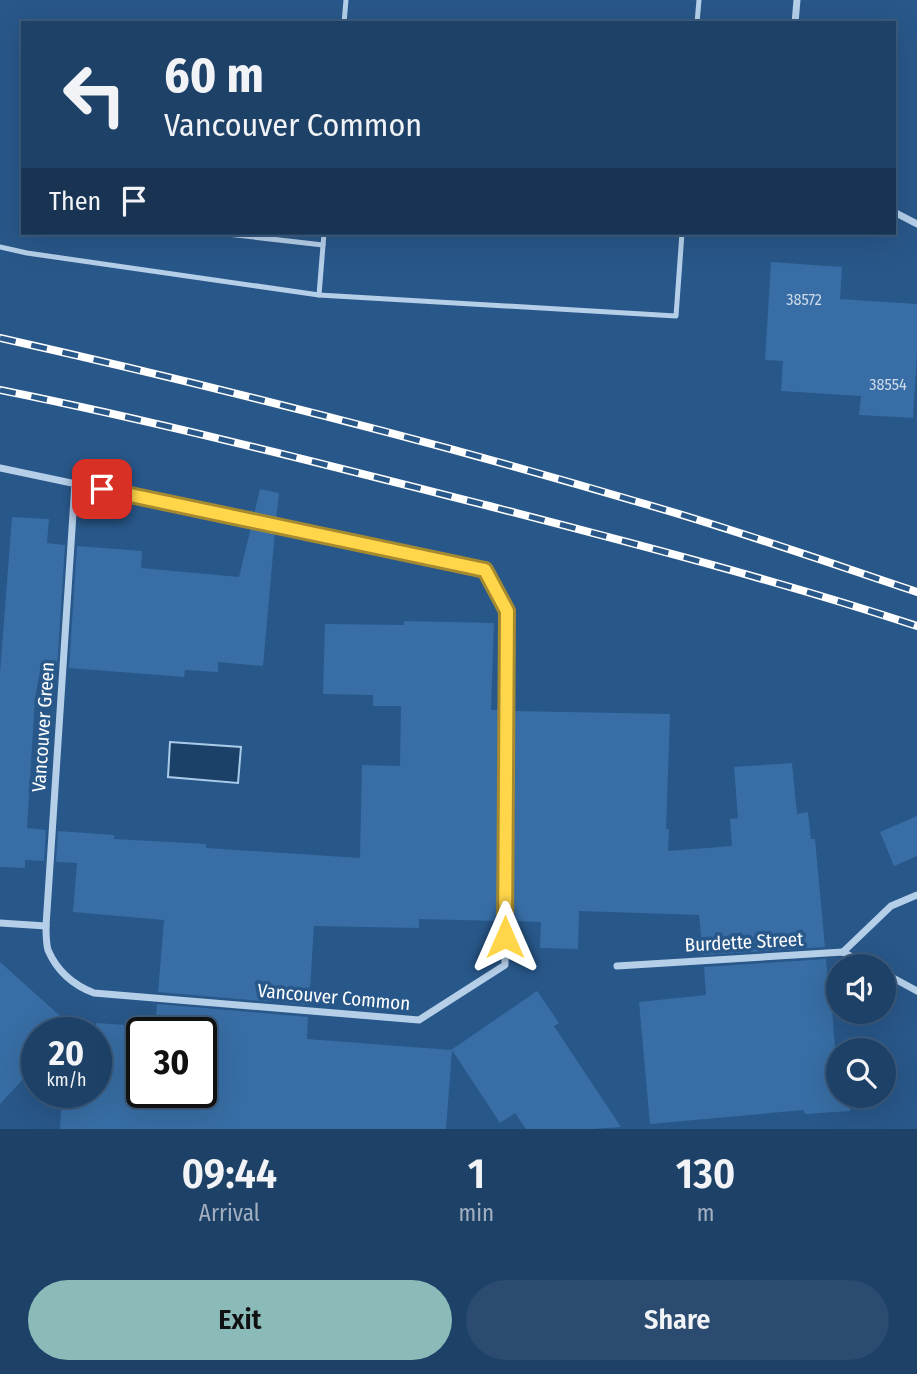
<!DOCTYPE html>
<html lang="en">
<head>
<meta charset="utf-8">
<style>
	body { margin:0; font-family:"Fira Sans Condensed",sans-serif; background:#2b4c70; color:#f1f3f6; height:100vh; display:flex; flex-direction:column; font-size:26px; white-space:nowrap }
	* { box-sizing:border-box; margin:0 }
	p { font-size:23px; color:#a1afc0 }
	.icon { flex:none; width:38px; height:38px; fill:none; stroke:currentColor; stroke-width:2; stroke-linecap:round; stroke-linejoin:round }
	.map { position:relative; height:1129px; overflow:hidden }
	.sheet { display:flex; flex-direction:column; background:#1e4167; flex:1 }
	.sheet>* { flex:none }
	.guide { position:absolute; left:21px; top:21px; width:875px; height:214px; border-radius:0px; box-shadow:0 7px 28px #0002,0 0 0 2px #3c5a7b; background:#1e4167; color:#f1f3f6; overflow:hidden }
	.tools { position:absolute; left:826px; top:954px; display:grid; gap:14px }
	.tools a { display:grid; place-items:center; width:70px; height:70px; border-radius:50%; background:#1e4167; box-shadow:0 7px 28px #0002,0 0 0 2px #3c5a7b; font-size:35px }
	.speed { position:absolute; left:21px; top:1017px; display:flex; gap:14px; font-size:35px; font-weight:700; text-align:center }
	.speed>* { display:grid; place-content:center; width:91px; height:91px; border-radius:50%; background:#1e4167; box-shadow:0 7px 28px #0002,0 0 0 2px #3c5a7b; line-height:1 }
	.speed small { font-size:18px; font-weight:400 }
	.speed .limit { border:4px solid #111; border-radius:10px; background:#fff; color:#111 }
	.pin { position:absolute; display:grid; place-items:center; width:60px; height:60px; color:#fff; margin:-30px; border-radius:14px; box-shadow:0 4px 10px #0006 }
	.me { position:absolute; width:77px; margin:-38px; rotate:0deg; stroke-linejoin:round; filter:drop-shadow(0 0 5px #0008) }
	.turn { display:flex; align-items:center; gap:24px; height:147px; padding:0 28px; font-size:32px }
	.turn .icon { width:91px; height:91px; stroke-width:2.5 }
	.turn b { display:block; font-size:49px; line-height:60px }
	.then { display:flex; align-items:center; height:66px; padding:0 28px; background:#0003; gap:14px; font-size:26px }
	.eta { display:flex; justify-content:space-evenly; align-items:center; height:119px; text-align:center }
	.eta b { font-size:42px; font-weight:600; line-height:49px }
	.action { display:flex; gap:14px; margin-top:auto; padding:14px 28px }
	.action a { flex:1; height:80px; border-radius:42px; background:#8bbbb9; color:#111; font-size:28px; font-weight:600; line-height:80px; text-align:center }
	.action a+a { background:#2b4c70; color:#f1f3f6 }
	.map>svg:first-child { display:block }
	.water { fill:#1c4169; stroke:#a9cae9; stroke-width:2 }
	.building { fill:#386ea5 }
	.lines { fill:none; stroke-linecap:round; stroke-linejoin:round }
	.service { stroke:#b5cfe9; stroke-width:5 }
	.minor { stroke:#b5cfe9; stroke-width:7 }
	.rail-casing { stroke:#fff; stroke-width:8 }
	.rail { stroke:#285789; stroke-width:5; stroke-dasharray:16; stroke-linecap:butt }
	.route-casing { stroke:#a68a30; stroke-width:18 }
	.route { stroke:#ffd54a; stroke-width:12 }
	.labels { text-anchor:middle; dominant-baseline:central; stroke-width:7; stroke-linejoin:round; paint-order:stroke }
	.number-label { font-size:16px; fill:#cddbe8 }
	.street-label { font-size:19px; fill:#fff; stroke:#285789 }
</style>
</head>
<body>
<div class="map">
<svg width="917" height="1129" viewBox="0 0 917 1129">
	<rect width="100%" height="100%" fill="#285789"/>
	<polygon class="water" points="170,742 241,747 238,783 168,777"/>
	<g class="building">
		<polygon points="771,262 842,267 840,299 917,304 917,352 913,418 859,415 861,396 781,391 783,361 765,360"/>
		<polygon points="260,489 279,493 276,520 254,515"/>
		<polygon points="12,517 49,519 47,543 65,545 57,668 41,666 35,698 27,828 46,830 44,861 25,860 25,868 0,867 0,673"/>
		<polygon points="251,527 275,532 263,666 218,662 218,672 185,670 184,677 69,668 77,546 142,551 141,568 239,577"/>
		<polygon points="404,621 494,623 491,710 500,710 499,921 419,919 419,928 314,926 309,1005 158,992 164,920 73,912 77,863 56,862 58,831 114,835 114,839 206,844 206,848 360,858 362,765 400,766 401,706 373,706 373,695 323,694 325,624 404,625"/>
		<polygon points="513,711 670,714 666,829 669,829 668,851 732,846 730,819 738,818 734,767 792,763 797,814 808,812 811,839 815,839 825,947 703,955 699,915 579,911 578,949 540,948 541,922 511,921"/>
		<polygon points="917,816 917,856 894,866 880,832"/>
		<polygon points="826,959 828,984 830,984 835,1047 845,1046 845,1050 838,1050 838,1096 849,1096 850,1111 805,1114 804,1110 650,1124 639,1002 706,995 704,967"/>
		<polygon points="0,962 78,1032 37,1032 37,1064 0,1104"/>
		<polygon points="537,991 559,1023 554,1026 621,1127 592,1129 526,1129 515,1113 500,1123 452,1050 446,1129 60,1129 62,1092 96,1092 96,1023 142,1026 142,1092 201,1092 201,1032 155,1032 157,1004 308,1017 307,1039 451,1050"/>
	</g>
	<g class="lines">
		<g class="service">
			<polyline points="344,23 346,0"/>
			<polyline points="697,23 699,0"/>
			<polyline points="218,233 323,245"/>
			<polyline points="0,247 27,253 319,295 676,316 682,233"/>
			<polyline points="319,295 324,233"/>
		</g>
		<g class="minor">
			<polyline points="795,23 797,0"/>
			<polyline points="894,212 917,224"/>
			<path d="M 0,468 L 485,570 L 507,611 L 505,965 L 419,1020 L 94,993 C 73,985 57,971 48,950 C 46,943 46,934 46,926 L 75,483"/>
			<polyline points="0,923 46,926"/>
			<polyline points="843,952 891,906 917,895"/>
			<polyline points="617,966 843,952 869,966"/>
			<polyline points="884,973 917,991"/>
		</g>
		<g class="rail-casing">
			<g id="rail">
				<path d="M 0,338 C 217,387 432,441 645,504 C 736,530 827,562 917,592"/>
				<path d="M 0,390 C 164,423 327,465 489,506 C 632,543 776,580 917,626"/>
			</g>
		</g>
		<use href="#rail" class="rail"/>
	</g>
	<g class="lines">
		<g class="route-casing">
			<polyline id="route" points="102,489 485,570 507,611 505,937"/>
		</g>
		<use href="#route" class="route"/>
	</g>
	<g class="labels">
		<g class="number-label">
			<text x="804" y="299">38572</text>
			<text x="888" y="384">38554</text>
		</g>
		<g class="street-label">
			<text transform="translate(43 727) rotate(-86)">Vancouver Green</text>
			<text transform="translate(744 942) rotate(-3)">Burdette Street</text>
			<text transform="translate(334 997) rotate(5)">Vancouver Common</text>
		</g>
	</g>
</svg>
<div class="tools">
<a><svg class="icon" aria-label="sound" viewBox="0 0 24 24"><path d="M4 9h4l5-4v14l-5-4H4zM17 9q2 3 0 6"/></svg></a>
<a><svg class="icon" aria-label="search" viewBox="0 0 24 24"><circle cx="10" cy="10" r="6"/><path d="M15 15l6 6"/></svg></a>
</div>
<div class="speed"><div>20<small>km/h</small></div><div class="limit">30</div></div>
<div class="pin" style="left:102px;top:489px;background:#d93025"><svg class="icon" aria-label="arrive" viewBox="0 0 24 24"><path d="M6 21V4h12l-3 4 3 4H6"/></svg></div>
<svg class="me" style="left:505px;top:937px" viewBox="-20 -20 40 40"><path d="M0-17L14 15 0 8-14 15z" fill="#ffd54a" stroke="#fff" stroke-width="4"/></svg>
<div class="guide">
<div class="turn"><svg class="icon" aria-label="left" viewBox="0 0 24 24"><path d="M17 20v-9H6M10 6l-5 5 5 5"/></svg><div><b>60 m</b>Vancouver Common</div></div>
<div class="then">Then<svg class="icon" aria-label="arrive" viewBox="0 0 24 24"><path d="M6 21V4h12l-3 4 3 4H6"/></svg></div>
</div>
</div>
<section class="sheet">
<div class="eta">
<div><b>09:44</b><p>Arrival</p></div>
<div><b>1</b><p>min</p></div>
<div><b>130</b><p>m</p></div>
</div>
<div class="action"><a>Exit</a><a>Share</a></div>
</section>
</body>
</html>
